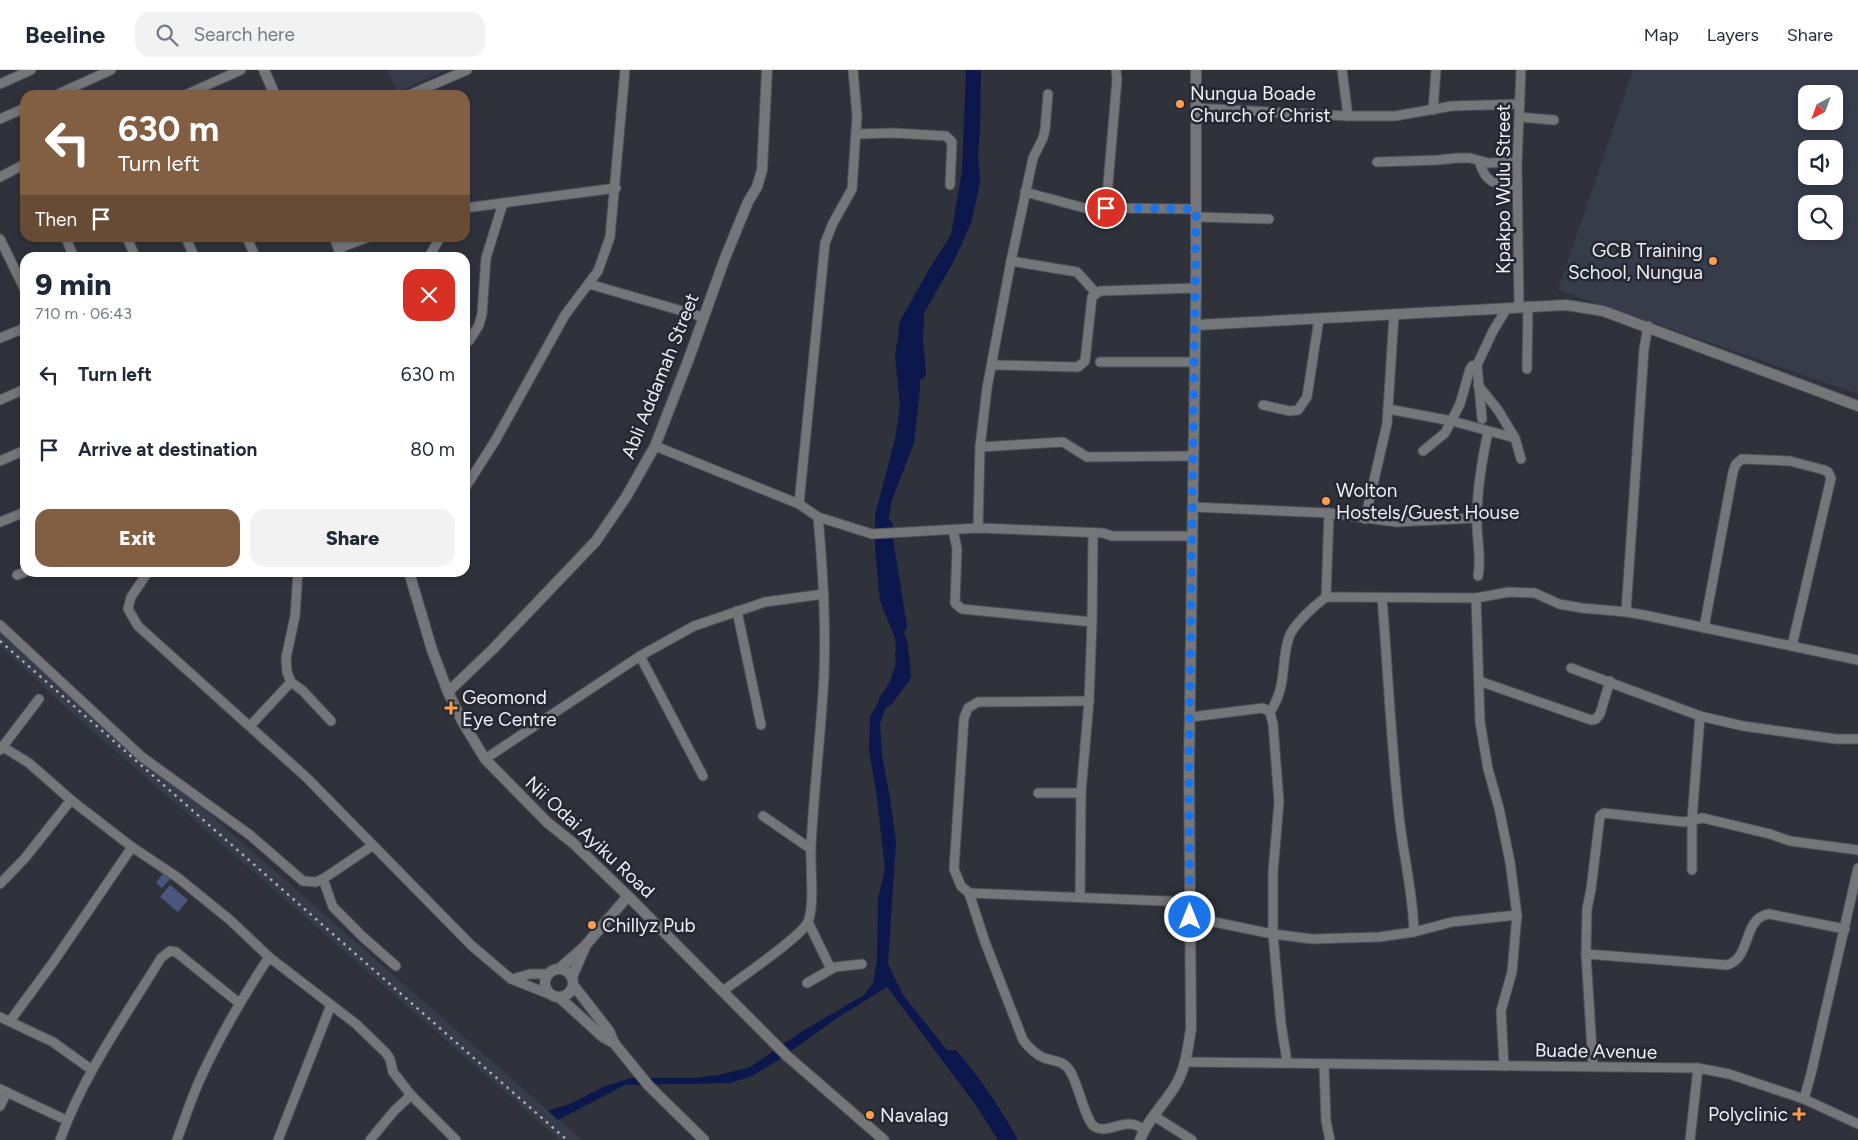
<!DOCTYPE html>
<html lang="en">
<head>
<meta charset="utf-8">
<style>
	body { margin:0; font-family:Figtree,sans-serif; background:#f2f2f3; color:#1f2937; height:100vh; display:flex; flex-direction:column; font-size:19px; white-space:nowrap }
	* { box-sizing:border-box; margin:0 }
	p { font-size:16px; color:#747a83 }
	.icon { flex:none; width:28px; height:28px; fill:none; stroke:currentColor; stroke-width:2; stroke-linecap:round; stroke-linejoin:round }
	.map { position:relative; flex:1; overflow:hidden }
	.side { position:absolute; left:20px; top:182px; width:450px; height:325px; display:flex; flex-direction:column; background:#fff; border-radius:15px; box-shadow:0 2px 8px #0003 }
	.side>* { flex:none }
	.top-card { position:absolute; left:20px; top:20px; width:450px; height:152px; border-radius:15px; box-shadow:0 2px 8px #0003; background:#825e42; color:#fff; overflow:hidden }
	.needle { width:32px; rotate:221deg }
	.fabs { position:absolute; left:1798px; top:15px; display:grid; gap:10px }
	.fabs a { display:grid; place-items:center; width:45px; height:45px; border-radius:10px; background:#fff; box-shadow:0 2px 8px #0003; font-size:25px }
	.pin { position:absolute; display:grid; place-items:center; width:42px; height:42px; color:#fff; margin:-21px; border:2px solid #fff; border-radius:50%; box-shadow:0 1px 5px #0007 }
	.me { position:absolute; width:55px; margin:-28px; rotate:0deg; stroke-linejoin:round; filter:drop-shadow(0 0 4px #0008) }
	.turn { display:flex; align-items:center; gap:18px; height:105px; padding:0 15px; font-size:22px }
	.turn .icon { width:65px; height:65px; stroke-width:2.5 }
	.turn b { display:block; font-size:35px; line-height:42px }
	.then { display:flex; align-items:center; height:48px; padding:0 15px; background:#0003; gap:10px; font-size:19px }
	.round { display:grid; place-items:center; flex:none; width:52px; height:52px; border-radius:15px; background:#f2f2f3 }
	.summary { display:flex; align-items:center; justify-content:space-between; height:85px; padding:0 15px }
	h1 { font-size:30px; font-weight:800; line-height:38px }
	.button { display:flex; gap:10px; margin-top:auto; padding:10px 15px }
	.button a { flex:1; height:58px; border-radius:15px; background:#825e42; color:#fff; font-size:20px; font-weight:800; line-height:58px; text-align:center }
	.button a+a { background:#f2f2f3; color:#1f2937 }
	ul { padding:0; list-style:none }
	li { display:flex; align-items:center; gap:15px; height:75px; padding:0 15px }
	li div { flex:1 }
	li b { display:block; font-size:19px }
	li em { font-style:normal }
	header { display:flex; align-items:center; gap:30px; box-sizing:border-box; height:70px; padding:0 25px; background:#fff; border-bottom:1px solid #e0e1e3 }
	header strong { font-size:24px }
	nav { display:flex; gap:28px; margin-inline-start:auto; font-size:18px }
	.search { width:350px; height:45px; background:#f2f2f3; display:flex; align-items:center; gap:12px; box-sizing:border-box; padding:0 18px; border-radius:15px; color:#747a83; font-size:19px }
	.map>svg:first-child { display:block }
	.built { fill:#363c4a; fill-rule:evenodd }
	.green { fill:#49577e }
	.water { fill:#0c174c }
	.lines { fill:none; stroke-linecap:round; stroke-linejoin:round }
	.river { stroke:#0c174c; stroke-width:14 }
	.minor-casing { stroke:#4d5059; stroke-width:11 }
	.tertiary-casing { stroke:#4d5059; stroke-width:12 }
	.minor { stroke:#74767a; stroke-width:9 }
	.tertiary { stroke:#74767a; stroke-width:10 }
	.rail { stroke:#acafb5; stroke-width:2.5; stroke-dasharray:2.5 5; stroke-linecap:butt }
	.route { stroke:#1a73e8; stroke-width:9; stroke-dasharray:0 16.2 }
	.poi-dot { fill:#fb9e50; stroke:#252830; stroke-width:2 }
	.labels { text-anchor:middle; dominant-baseline:central; stroke-width:5; stroke-linejoin:round; paint-order:stroke }
	.poi-label { font-size:19px; fill:#edeff4; stroke:#252830; text-anchor:start }
	.street-label { font-size:19px; fill:#edeff4; stroke:#252830 }
</style>
</head>
<body>
<header>
<strong>Beeline</strong>
<div class="search"><svg class="icon" aria-label="search" viewBox="0 0 24 24"><circle cx="10" cy="10" r="6"/><path d="M15 15l6 6"/></svg>Search here</div>
<nav><a>Map</a><a>Layers</a><a>Share</a></nav>
</header>
<div class="map">
<svg width="1858" height="1070" viewBox="0 0 1858 1070">
	<rect width="100%" height="100%" fill="#2f323b"/>
	<g class="built">
		<polygon points="387,0 446,0 397,22"/>
		<path d="M 1633,0 L 1858,0 L 1858,324 L 1558,220 ZM 1806,24 L 1834,24 L 1834,51 L 1806,51 ZM 1806,79 L 1834,79 L 1834,106 L 1806,106 ZM 1806,134 L 1834,134 L 1834,161 L 1806,161 Z"/>
		<polygon points="0,556 77,628 582,1070 560,1070 63,635 0,576"/>
	</g>
	<g class="green">
		<polygon points="163,803 170,809 162,818 156,813"/>
		<polygon points="170,815 188,830 178,842 160,827"/>
	</g>
	<path class="water" d="M 966,0 L 980,0 L 981,2 L 980,60 L 978,84 L 980,113 L 971,153 L 955,189 L 920,250 L 914,272 L 920,295 L 920,320 L 914,373 L 892,430 L 888,451 L 886,482 L 888,517 L 908,574 L 908,594 L 887,634 L 880,654 L 882,686 L 890,727 L 896,771 L 888,894 L 903,925 L 947,980 L 956,980 C 980,1008 1000,1037 1018,1070 L 998,1070 L 975,1034 L 887,917 L 840,946 L 780,989 L 752,1006 L 730,1013 L 625,1015 L 558,1050 L 548,1041 L 572,1033 L 603,1017 L 630,1008 L 694,1008 L 719,1005 L 750,997 L 801,962 L 864,925 L 873,913 L 877,891 L 878,828 L 885,799 L 877,728 L 869,680 L 870,647 L 890,611 L 897,591 L 895,568 L 880,531 L 875,478 L 875,445 L 895,369 L 900,336 L 895,287 L 900,251 L 930,198 L 951,165 L 962,101 Z"/>
	<g class="lines">
		<g class="river">
			<polyline points="917,247 916,272 919,303"/>
			<polyline points="886,456 886,470 900,556"/>
			<polyline points="886,630 904,606 902,585"/>
		</g>
		<g class="minor-casing">
			<g id="minor">
				<polyline points="1342,0 1348,46"/>
				<polyline points="0,14 31,0"/>
				<polyline points="56,25 111,0"/>
				<polyline points="185,25 241,0"/>
				<polyline points="409,25 467,0"/>
				<polyline points="1196,38 1348,46 1395,46 1452,36 1520,34"/>
				<polyline points="1433,40 1436,0"/>
				<polyline points="1519,47 1554,50"/>
				<polyline points="0,49 25,38"/>
				<polyline points="856,64 894,63 946,66 952,72 950,115"/>
				<path d="M 1479,91 C 1486,114 1494,114 1517,116"/>
				<polyline points="1377,92 1438,90 1457,88 1470,88 1489,93 1506,92 1517,94"/>
				<polyline points="0,107 25,94"/>
				<polyline points="1025,122 1092,140 1106,138 1196,139"/>
				<polyline points="465,138 616,118"/>
				<polyline points="1106,138 1117,9 1116,0"/>
				<polyline points="1196,147 1269,149"/>
				<polyline points="66,168 74,188"/>
				<polyline points="127,168 136,188"/>
				<polyline points="186,168 195,188"/>
				<polyline points="247,168 256,188"/>
				<polyline points="0,169 25,220"/>
				<polyline points="339,178 366,168"/>
				<polyline points="428,188 440,168"/>
				<polyline points="1011,191 1077,202 1096,223"/>
				<polyline points="589,214 703,247"/>
				<polyline points="1519,237 1517,94 1521,0"/>
				<polyline points="0,268 25,258"/>
				<polyline points="469,271 479,255 482,244 486,188 503,133"/>
				<polyline points="1100,292 1195,292"/>
				<polyline points="992,295 1078,297 1085,291 1092,227 1100,221 1196,218"/>
				<polyline points="1527,299 1528,236"/>
				<polyline points="1478,315 1498,340 1515,368"/>
				<polyline points="0,330 25,319"/>
				<polyline points="1263,335 1290,341 1298,340 1307,327 1319,249"/>
				<polyline points="1388,339 1452,351 1515,368 1521,389"/>
				<polyline points="1482,349 1477,295 1493,261 1507,238"/>
				<polyline points="655,376 799,434 818,447 872,464 978,458 1103,463 1112,466 1192,466"/>
				<polyline points="980,377 1063,372 1087,387 1193,386"/>
				<polyline points="1423,381 1445,363 1460,334 1470,299 1472,296 1477,295"/>
				<polyline points="0,391 25,380"/>
				<polyline points="465,418 495,371 565,245 598,201 610,167 625,0"/>
				<polyline points="799,434 825,173 833,153 852,119 857,46 853,0"/>
				<polyline points="1193,437 1329,443 1396,452 1476,448"/>
				<polyline points="1365,449 1387,354 1394,245"/>
				<polyline points="0,452 25,442"/>
				<polyline points="978,458 980,377 987,318 1011,191 1033,88 1043,68 1045,60 1048,24"/>
				<polyline points="953,460 957,479 955,533 962,539 1092,552"/>
				<polyline points="148,502 131,527 128,539 138,556 306,707 471,875 511,909 549,924"/>
				<polyline points="298,502 295,546 286,588 287,602 291,612 303,621 331,651"/>
				<polyline points="17,505 25,502"/>
				<path d="M 1478,506 C 1482,487 1476,467 1477,448 C 1477,418 1482,390 1488,362"/>
				<polyline points="1326,527 1329,443"/>
				<path d="M 1382,528 C 1388,600 1391,673 1399,745 C 1403,784 1413,822 1414,862"/>
				<polyline points="1476,528 1480,652 1488,699 1499,738 1510,792 1517,845 1512,902 1501,941 1504,996"/>
				<polyline points="737,541 761,655"/>
				<polyline points="1626,542 1644,279 1648,256"/>
				<polyline points="0,555 142,687 250,765 303,811 316,812 323,809 372,776"/>
				<polyline points="1704,558 1733,402 1736,394 1742,389 1790,391 1824,400 1828,402 1831,408 1792,576"/>
				<polyline points="640,586 703,706"/>
				<polyline points="1571,598 1700,646 1743,656 1836,669 1858,669"/>
				<polyline points="1479,611 1591,650 1596,649 1600,644 1610,611"/>
				<path d="M 1089,631 L 978,632 L 968,638 L 964,648 L 954,799 L 961,816 L 969,823 L 985,872 L 1023,970 C 1029,978 1035,984 1044,988 C 1055,992 1063,990 1070,1001 C 1078,1013 1086,1053 1095,1057 C 1106,1063 1119,1053 1130,1054 C 1135,1054 1140,1057 1144,1060"/>
				<polyline points="1191,647 1263,638 1270,642"/>
				<polyline points="250,656 291,612"/>
				<polyline points="3,677 29,693 71,730 132,777 177,807 230,850 269,887 356,954 386,983 390,989 393,1002 411,1025 456,1070"/>
				<polyline points="0,680 39,629"/>
				<polyline points="485,689 640,586 694,556 765,532 824,524"/>
				<polyline points="1038,723 1081,723"/>
				<polyline points="763,746 811,779"/>
				<polyline points="1692,800 1692,750 1700,646"/>
				<polyline points="323,809 333,837 363,867 396,896"/>
				<polyline points="0,814 25,788 71,730"/>
				<polyline points="969,823 1190,832"/>
				<polyline points="1080,827 1081,723 1089,631 1092,552 1093,463"/>
				<polyline points="1190,847 1273,864 1312,869 1379,867 1414,862 1452,852 1517,845"/>
				<polyline points="808,852 831,899"/>
				<path d="M 1586,884 L 1727,895 C 1752,888 1742,848 1769,844 L 1845,859"/>
				<polyline points="512,909 530,904 548,904"/>
				<polyline points="807,913 835,897 862,894"/>
				<path d="M 723,921 C 740,908 801,867 808,852 C 815,835 810,796 811,776 C 814,719 821,663 824,606 C 826,553 823,500 818,447"/>
				<polyline points="0,947 53,972 92,1000"/>
				<polyline points="10,951 52,894 132,777"/>
				<polyline points="1186,992 1698,998 1729,1004 1804,1029 1858,1054"/>
				<path d="M 1287,992 L 1281,953 L 1273,864 L 1273,802 L 1279,732 L 1273,654 L 1270,642 C 1288,615 1280,594 1289,567 C 1294,554 1314,536 1326,527 L 1476,528 L 1509,522 L 1535,523 L 1559,534 L 1582,538 L 1626,542 L 1644,545 L 1858,590"/>
				<polyline points="1324,995 1326,1051 1330,1070"/>
				<polyline points="1593,996 1586,884 1587,839 1591,819 1600,746 1604,743 1684,752 1703,748 1770,764 1790,771 1858,780"/>
				<polyline points="0,1019 66,1050"/>
				<polyline points="1804,1029 1811,1004 1858,798"/>
				<polyline points="0,1036 7,1022"/>
				<polyline points="1154,1046 1192,1070"/>
				<path d="M 60,1070 C 83,1005 125,947 161,888 L 170,881 L 176,882 L 239,933"/>
				<path d="M 177,1070 C 185,1048 192,1026 202,1005 C 221,964 244,925 269,887"/>
				<polyline points="278,1070 331,935"/>
				<polyline points="370,1070 394,1041 411,1025"/>
				<polyline points="1690,1070 1698,998"/>
			</g>
		</g>
		<g class="tertiary-casing">
			<g id="tertiary">
				<polyline points="264,0 275,25"/>
				<polyline points="335,168 342,188"/>
				<polyline points="1196,255 1566,235 1603,241 1858,336"/>
				<polyline points="409,502 432,580 448,622 462,651 485,689 548,753 573,773 628,826 787,986 884,1070"/>
				<polyline points="448,622 493,579 596,471 626,427 655,376 688,291 725,188 748,132 757,117 762,100 767,0"/>
				<circle cx="559" cy="913" r="14"/>
				<polyline points="559,899 585,876 628,826"/>
				<polyline points="572,907 585,877"/>
				<polyline points="574,916 609,961 614,973 649,1016 704,1070"/>
				<polyline points="560,928 603,967 614,973"/>
				<path d="M 1140,1070 C 1148,1048 1167,1032 1178,1011 C 1186,995 1188,977 1191,959 L 1189,698 L 1196,218 L 1196,0"/>
			</g>
		</g>
		<use href="#minor" class="minor"/>
		<use href="#tertiary" class="tertiary"/>
		<polyline class="rail" points="0,571 567,1070"/>
	</g>
	<g class="lines">
		<polyline class="route" points="1106,138 1196,139 1189,698 1190,847"/>
	</g>
	<g class="poi-dot">
		<circle cx="1180" cy="34" r="5"/>
		<circle cx="1713" cy="191" r="5"/>
		<circle cx="1326" cy="431" r="5"/>
		<path d="M448.5 630.5h5v5h5v5h-5v5h-5v-5h-5v-5h5z"/>
		<circle cx="592" cy="855" r="5"/>
		<path d="M1796.5 1036.5h5v5h5v5h-5v5h-5v-5h-5v-5h5z"/>
		<circle cx="870" cy="1045" r="5"/>
	</g>
	<g class="labels">
		<g class="poi-label">
			<text x="1190" y="23">Nungua Boade<tspan x="1190" dy="22">Church of Christ</tspan></text>
			<text x="1703" y="180" text-anchor="end">GCB Training<tspan x="1703" dy="22">School, Nungua</tspan></text>
			<text x="1336" y="420">Wolton<tspan x="1336" dy="22">Hostels/Guest House</tspan></text>
			<text x="462" y="627">Geomond<tspan x="462" dy="22">Eye Centre</tspan></text>
			<text x="602" y="855">Chillyz Pub</text>
			<text x="1788" y="1044" text-anchor="end">Polyclinic</text>
			<text x="880" y="1045">Navalag</text>
		</g>
		<g class="street-label">
			<text transform="translate(1503 119) rotate(-90)">Kpakpo Wulu Street</text>
			<text transform="translate(660 306) rotate(-68)">Abli Addamah Street</text>
			<text transform="translate(590 767) rotate(43)">Nii Odai Ayiku Road</text>
			<text transform="translate(1596 981) rotate(1)">Buade Avenue</text>
		</g>
	</g>
</svg>
<div class="fabs">
<a><svg class="needle" viewBox="-14 -14 28 28"><path d="M0-13l5 13h-10z" fill="#e53935"/><path d="M0 13l5-13h-10z" fill="#747a83"/></svg></a>
<a><svg class="icon" aria-label="sound" viewBox="0 0 24 24"><path d="M4 9h4l5-4v14l-5-4H4zM17 9q2 3 0 6"/></svg></a>
<a><svg class="icon" aria-label="search" viewBox="0 0 24 24"><circle cx="10" cy="10" r="6"/><path d="M15 15l6 6"/></svg></a>
</div>
<div class="pin" style="left:1106px;top:138px;background:#d93025"><svg class="icon" aria-label="arrive" viewBox="0 0 24 24"><path d="M6 21V4h12l-3 4 3 4H6"/></svg></div>
<svg class="me" style="left:1190px;top:847px" viewBox="-20 -20 40 40"><circle r="17" fill="#1a73e8" stroke="#fff" stroke-width="3"/><path d="M0-11L8 9 0 5-8 9z" fill="#fff"/></svg>
<div class="top-card">
<div class="turn"><svg class="icon" aria-label="left" viewBox="0 0 24 24"><path d="M17 20v-9H6M10 6l-5 5 5 5"/></svg><div><b>630 m</b>Turn left</div></div>
<div class="then">Then<svg class="icon" aria-label="arrive" viewBox="0 0 24 24"><path d="M6 21V4h12l-3 4 3 4H6"/></svg></div>
</div>
<section class="side">
<div class="summary"><div><h1>9 min</h1><p>710 m · 06:43</p></div><a class="round" style="background:#d93025;color:#fff"><svg class="icon" aria-label="close" viewBox="0 0 24 24"><path d="M6 6l12 12M18 6L6 18"/></svg></a></div>
<ul>
<li><svg class="icon" aria-label="left" viewBox="0 0 24 24"><path d="M17 20v-9H6M10 6l-5 5 5 5"/></svg><div><b>Turn left</b></div><em>630 m</em></li>
<li><svg class="icon" aria-label="arrive" viewBox="0 0 24 24"><path d="M6 21V4h12l-3 4 3 4H6"/></svg><div><b>Arrive at destination</b></div><em>80 m</em></li>
</ul>
<div class="button"><a>Exit</a><a>Share</a></div>
</section>
</div>
</body>
</html>
